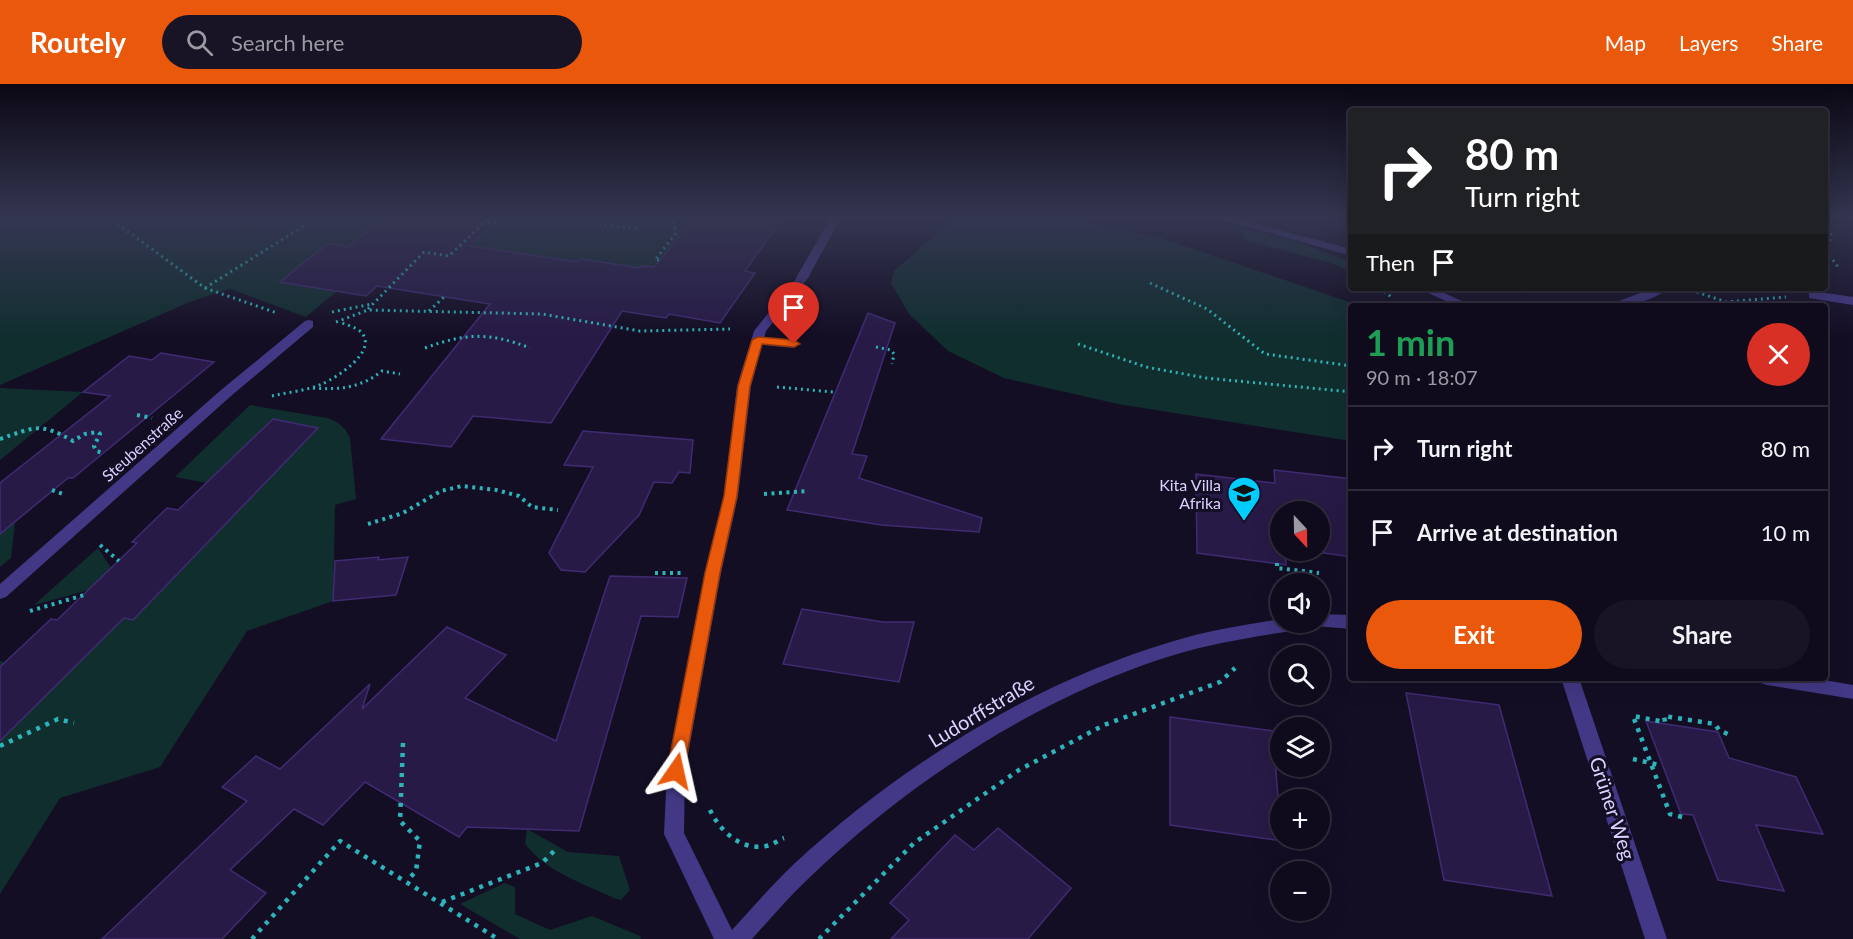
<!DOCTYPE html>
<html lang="en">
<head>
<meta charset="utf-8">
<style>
	body { margin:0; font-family:Lato,sans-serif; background:#181325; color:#f1f3f6; height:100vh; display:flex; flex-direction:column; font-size:22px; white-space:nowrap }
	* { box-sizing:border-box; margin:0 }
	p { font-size:20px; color:#9b9aa3 }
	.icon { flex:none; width:33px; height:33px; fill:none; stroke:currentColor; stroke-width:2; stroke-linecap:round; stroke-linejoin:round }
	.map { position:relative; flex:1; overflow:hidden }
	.sheet { position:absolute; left:1348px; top:219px; width:480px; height:378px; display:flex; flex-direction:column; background:#0f0a1c; border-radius:6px; box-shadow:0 6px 24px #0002,0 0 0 2px #2f2b3b }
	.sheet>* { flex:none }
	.guide { position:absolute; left:1348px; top:24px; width:480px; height:183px; border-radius:6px; box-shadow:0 6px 24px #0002,0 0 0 2px #2f2b3b; background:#202124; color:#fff; overflow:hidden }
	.needle { width:39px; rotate:158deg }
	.buttons { position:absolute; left:1270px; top:417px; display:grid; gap:12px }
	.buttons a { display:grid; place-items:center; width:60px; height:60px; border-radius:50%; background:#0f0a1c; box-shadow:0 6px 24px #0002,0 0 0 2px #2f2b3b; font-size:30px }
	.pin { position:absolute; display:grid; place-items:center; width:51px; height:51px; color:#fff; margin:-62px -26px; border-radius:50% 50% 50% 0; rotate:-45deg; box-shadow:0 0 6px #0007 }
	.pin .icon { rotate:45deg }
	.me { position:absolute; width:66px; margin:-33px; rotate:11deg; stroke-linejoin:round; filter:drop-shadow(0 0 4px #0008) }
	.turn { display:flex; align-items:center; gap:21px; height:126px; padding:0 18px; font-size:27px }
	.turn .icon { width:78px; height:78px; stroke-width:2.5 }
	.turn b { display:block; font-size:42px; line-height:51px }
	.then { display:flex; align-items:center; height:57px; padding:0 18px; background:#0003; gap:12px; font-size:22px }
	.round { display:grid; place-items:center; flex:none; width:63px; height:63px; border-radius:32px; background:#181325 }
	.head { display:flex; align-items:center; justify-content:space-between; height:102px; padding:0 18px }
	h1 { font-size:36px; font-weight:700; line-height:45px; color:#1e9e55 }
	.action { display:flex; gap:12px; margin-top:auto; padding:12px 18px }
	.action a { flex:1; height:69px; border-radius:36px; background:#ea580c; color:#fff; font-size:24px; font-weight:700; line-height:69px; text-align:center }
	.action a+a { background:#181325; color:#f1f3f6 }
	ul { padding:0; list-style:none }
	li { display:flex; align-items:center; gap:18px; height:84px; padding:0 18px; border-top:2px solid #2f2b3b }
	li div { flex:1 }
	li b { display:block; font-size:22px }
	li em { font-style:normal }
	header { display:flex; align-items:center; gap:36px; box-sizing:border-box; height:84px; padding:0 30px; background:#ea580c; color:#fff }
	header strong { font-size:28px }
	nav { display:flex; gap:33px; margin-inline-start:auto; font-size:21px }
	.search { width:420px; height:54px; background:#181325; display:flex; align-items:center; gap:15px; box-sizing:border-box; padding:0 21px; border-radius:33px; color:#9b9aa3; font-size:22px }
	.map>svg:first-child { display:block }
	.green { fill:#112e2f }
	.building { fill:#271a46; stroke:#402b73; stroke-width:1.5 }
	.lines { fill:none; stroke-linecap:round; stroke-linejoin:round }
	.path-far2 { stroke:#2cb5b9; stroke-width:3; stroke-dasharray:2 4; stroke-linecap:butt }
	.path-far1 { stroke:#2cb5b9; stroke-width:4; stroke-dasharray:3 4.5; stroke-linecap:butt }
	.path { stroke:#2cb5b9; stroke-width:4.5; stroke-dasharray:4 6; stroke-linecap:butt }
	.lane { fill:#423885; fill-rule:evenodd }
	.street { fill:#423885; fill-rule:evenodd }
	.route { fill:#ea580c; stroke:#983908; stroke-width:1.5 }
	.labels { text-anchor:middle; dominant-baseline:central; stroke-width:6; stroke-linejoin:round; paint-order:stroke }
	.street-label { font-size:16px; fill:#dbd2ff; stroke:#140e25 }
	.poi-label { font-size:16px; fill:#dbd2ff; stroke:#140e25; text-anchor:end }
	.near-street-label { font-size:20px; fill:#dbd2ff; stroke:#140e25 }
</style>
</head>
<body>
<header>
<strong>Routely</strong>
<div class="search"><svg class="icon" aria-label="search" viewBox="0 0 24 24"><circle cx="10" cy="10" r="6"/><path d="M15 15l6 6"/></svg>Search here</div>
<nav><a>Map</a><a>Layers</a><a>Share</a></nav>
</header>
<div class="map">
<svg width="1853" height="855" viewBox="0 0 1853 855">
	<rect width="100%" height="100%" fill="#140e25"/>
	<g class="green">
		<polygon points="0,133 385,133 348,163 328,159 281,197 337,207 306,233 230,205 192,217 0,301"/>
		<polygon points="496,133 695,133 653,183 642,182 640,184 578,179 470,163 497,138 492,137"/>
		<polygon points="955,133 1059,133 1161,154 1361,222 1352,222 1351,357 1118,320 1004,294 948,267 909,230 891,199 894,187"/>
		<polygon points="1240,144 1295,157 1351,178 1351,188 1331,179 1245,156"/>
		<polygon points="0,304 83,308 0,376"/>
		<path d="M 250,321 L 327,334 C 339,338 345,343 350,354 L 356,415 L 335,421 L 333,517 L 247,547 L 160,683 L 60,714 L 0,810 L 0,577 L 10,580 L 149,494 L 170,498 L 318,344 L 273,335 L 207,399 L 175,393 Z"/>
		<polygon points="0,435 15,438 11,474 0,483"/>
		<polygon points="98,464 111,484 89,506 34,521"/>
		<path d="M 527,745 L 568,768 L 619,772 L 630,806 L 621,816 L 614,814 C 582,799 547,788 525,760 Z"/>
		<polygon points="505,799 515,803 515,830 550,846 592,832 640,852 641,855 520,855 460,820"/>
	</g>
	<g class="building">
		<polygon points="385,133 496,133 491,137 497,137 470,162 578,178 581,175 640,184 642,182 654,183 695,133 783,133 745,187 755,189 720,239 669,230 666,234 622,227 551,339 473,332 451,363 381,355 490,220 377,202 366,212 280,198 328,159 348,163"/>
		<polygon points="868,229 895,239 852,370 867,372 859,394 982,434 979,448 881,441 787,426"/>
		<polygon points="161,269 214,278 73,394 68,394 0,450 0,399 110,312 83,308 129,272 152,276"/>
		<polygon points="273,335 318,344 133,536 124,534 0,657 0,583 51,535 57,536 137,459 132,458 167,424 178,426"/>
		<polygon points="583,347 693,356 690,389 679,388 672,399 654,398 639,431 585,488 561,486 549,469 593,383 564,381"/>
		<polygon points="1274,386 1352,395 1352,473 1302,466 1320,466 1320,428 1281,428 1281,466 1285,466 1286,481 1197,469 1196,390 1275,399"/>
		<polygon points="379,473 378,476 408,473 396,511 333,517 335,477"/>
		<polygon points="610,492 687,494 678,533 641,532 579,747 467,743 459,753 365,698 323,741 294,725 230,786 266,809 222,855 102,855 247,717 222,703 256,672 280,685 370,600 362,625 447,543 506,571 465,614 556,657"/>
		<polygon points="802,525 883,538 914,538 899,598 783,580"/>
		<polygon points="1406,609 1499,621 1552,812 1444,796"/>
		<polygon points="1170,633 1273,647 1281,754 1283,757 1170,741"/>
		<polygon points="1646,637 1718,648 1729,674 1796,693 1823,750 1756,741 1784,807 1718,796 1693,731 1681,730"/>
		<polygon points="998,744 1071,804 1028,855 891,855 909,836 890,819 955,751 974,766"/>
	</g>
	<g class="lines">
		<g class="path-far2">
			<polyline points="108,133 205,204 277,229"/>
			<polyline points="482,140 495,137 500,133"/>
			<polyline points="599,140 640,145"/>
			<polyline points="1831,149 1827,171 1836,179 1839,186"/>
			<polyline points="659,176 655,176 676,149 672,133"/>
			<polyline points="1150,199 1207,225 1265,270 1352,282"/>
			<polyline points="205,204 318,133"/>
			<polyline points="1379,204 1393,214"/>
			<polyline points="1691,206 1726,218 1786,213"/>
			<polyline points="368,225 424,168 449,172 490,133"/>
			<polyline points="429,227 444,213"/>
			<polyline points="332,228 372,220"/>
			<polyline points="336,238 368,226 542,230 640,247 730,245"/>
			<polyline points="1078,260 1146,283 1206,294 1352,308"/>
			<polyline points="876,263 891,266 894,270 892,280"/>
			<path d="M 425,264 C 466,249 489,248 530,264"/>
			<polyline points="777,303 833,308"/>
			<path d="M 313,304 C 339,306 361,304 382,287 L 400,290"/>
			<path d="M 272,312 C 288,308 306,307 322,300 C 336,294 379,267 361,248 C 356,243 346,241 340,238"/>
		</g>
		<g class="path-far1">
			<polyline points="137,331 152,334"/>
			<path d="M 0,355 C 35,343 40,338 73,357 L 85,350 L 98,348 L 100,350 L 94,362 L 96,367 L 103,369"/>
			<polyline points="52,406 63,410"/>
			<polyline points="764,410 808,407"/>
			<polyline points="368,440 403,429 441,407 462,402 496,406 519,412 532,423 558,426"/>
			<polyline points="100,461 119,477"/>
			<polyline points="1277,479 1277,484 1319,489"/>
			<polyline points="655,489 682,489"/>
			<polyline points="30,527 84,511"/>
		</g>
		<g class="path">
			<polyline points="403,659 400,737 420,757 416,787 407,797"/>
			<polyline points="0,662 58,635 74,639"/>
			<polyline points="1633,675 1659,681"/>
			<path d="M 710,726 C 720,747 741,767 766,762 C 773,761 778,756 784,754"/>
			<polyline points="1682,733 1670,730 1633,632 1665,638 1664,632 1715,640 1719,646 1732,652"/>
			<polyline points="442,818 542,779 558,763"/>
			<polyline points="252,855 340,757 498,855"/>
			<polyline points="819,855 914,759 1019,686 1104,641 1220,598 1235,584"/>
		</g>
		<g class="lane">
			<polygon points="831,133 841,133 808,194 806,196 798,196 796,194"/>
			<polygon points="758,253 794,256 800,260 794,264 754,260 752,257"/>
		</g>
		<g class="street">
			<polygon points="1213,133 1229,133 1352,165 1352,172"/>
			<path d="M 802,191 L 808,194 L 766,247 L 751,302 L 738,412 L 721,489 L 685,687 L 684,749 L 732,846 C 752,824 772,801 794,780 C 901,681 1034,598 1174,557 C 1209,546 1245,541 1281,535 L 1281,538 L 1311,538 L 1309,543 L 1303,545 C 1260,552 1216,558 1174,571 C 1041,611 907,699 808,795 C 788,814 770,835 752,855 L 714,855 L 664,750 L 667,687 L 705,489 L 724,412 L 737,302 L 754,247 L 798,192 Z"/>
			<polygon points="1417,204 1433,204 1473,222 1457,222"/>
			<path d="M 1653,204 L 1668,204 C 1653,218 1626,222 1606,222 Z"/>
			<polygon points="1813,207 1853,213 1853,221 1809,214 1809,208"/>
			<polygon points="309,236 313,237 313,243 231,312 6,513 0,515 0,500 221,306 305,237"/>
			<polygon points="1320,530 1352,531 1352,545 1314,542 1312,538 1320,538"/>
			<polygon points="1561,594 1579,594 1667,855 1645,855"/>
			<polygon points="1758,594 1812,594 1853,601 1853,615 1767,601 1761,599"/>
		</g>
	</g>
	<linearGradient id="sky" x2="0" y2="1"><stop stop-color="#0b0814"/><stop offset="0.53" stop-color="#343651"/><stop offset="1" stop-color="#343651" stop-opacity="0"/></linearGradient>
	<rect width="1853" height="252" fill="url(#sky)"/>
	<polygon class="route" points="758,253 794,256 800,260 794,263 762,260 750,302 737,412 720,489 684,687 682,693 676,695 670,693 667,687 705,489 724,412 738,302 752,256"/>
	<defs>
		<g id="school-pin" transform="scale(1.725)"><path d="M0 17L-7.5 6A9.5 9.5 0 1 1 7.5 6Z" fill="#00cdfd" stroke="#140e25"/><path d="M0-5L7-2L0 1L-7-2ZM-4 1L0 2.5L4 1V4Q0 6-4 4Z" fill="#111"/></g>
	</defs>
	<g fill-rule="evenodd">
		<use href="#school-pin" x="1244" y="409"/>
	</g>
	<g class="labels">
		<g class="street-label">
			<text transform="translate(142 360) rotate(-42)">Steubenstraße</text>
		</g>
		<g class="poi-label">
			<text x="1221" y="400">Kita Villa<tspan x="1221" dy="18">Afrika</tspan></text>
		</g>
		<g class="near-street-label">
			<text transform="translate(981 627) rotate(-31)">Ludorffstraße</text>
			<text transform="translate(1613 724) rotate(72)">Grüner Weg</text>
		</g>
	</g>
</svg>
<div class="buttons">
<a><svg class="needle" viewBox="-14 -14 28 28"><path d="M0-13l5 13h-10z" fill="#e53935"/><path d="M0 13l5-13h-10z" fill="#9b9aa3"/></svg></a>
<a><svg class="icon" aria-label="sound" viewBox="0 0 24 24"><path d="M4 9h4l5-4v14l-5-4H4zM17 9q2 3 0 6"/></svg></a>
<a><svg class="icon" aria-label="search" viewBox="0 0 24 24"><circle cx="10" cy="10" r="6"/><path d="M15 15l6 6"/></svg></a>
<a><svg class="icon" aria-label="layers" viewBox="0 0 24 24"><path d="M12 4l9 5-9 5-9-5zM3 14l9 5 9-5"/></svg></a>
<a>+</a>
<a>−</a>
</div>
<div class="pin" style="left:794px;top:260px;background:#d93025"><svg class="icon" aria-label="arrive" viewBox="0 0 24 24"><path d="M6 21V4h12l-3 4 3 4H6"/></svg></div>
<svg class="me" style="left:676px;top:687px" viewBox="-20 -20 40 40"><path d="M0-17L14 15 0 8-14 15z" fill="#ea580c" stroke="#fff" stroke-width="4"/></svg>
<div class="guide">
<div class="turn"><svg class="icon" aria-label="right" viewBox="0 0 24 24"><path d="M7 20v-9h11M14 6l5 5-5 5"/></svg><div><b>80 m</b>Turn right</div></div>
<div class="then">Then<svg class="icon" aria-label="arrive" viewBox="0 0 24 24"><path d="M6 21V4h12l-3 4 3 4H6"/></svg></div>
</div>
<section class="sheet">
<div class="head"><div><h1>1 min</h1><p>90 m · 18:07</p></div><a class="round" style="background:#d93025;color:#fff"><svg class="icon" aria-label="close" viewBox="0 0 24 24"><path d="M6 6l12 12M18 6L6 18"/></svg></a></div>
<ul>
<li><svg class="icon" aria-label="right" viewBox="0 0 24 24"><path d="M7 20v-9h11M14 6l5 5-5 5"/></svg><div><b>Turn right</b></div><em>80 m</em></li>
<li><svg class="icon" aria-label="arrive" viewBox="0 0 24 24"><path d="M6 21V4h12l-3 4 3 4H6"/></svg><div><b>Arrive at destination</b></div><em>10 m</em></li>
</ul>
<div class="action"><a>Exit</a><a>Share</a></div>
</section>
</div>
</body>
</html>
